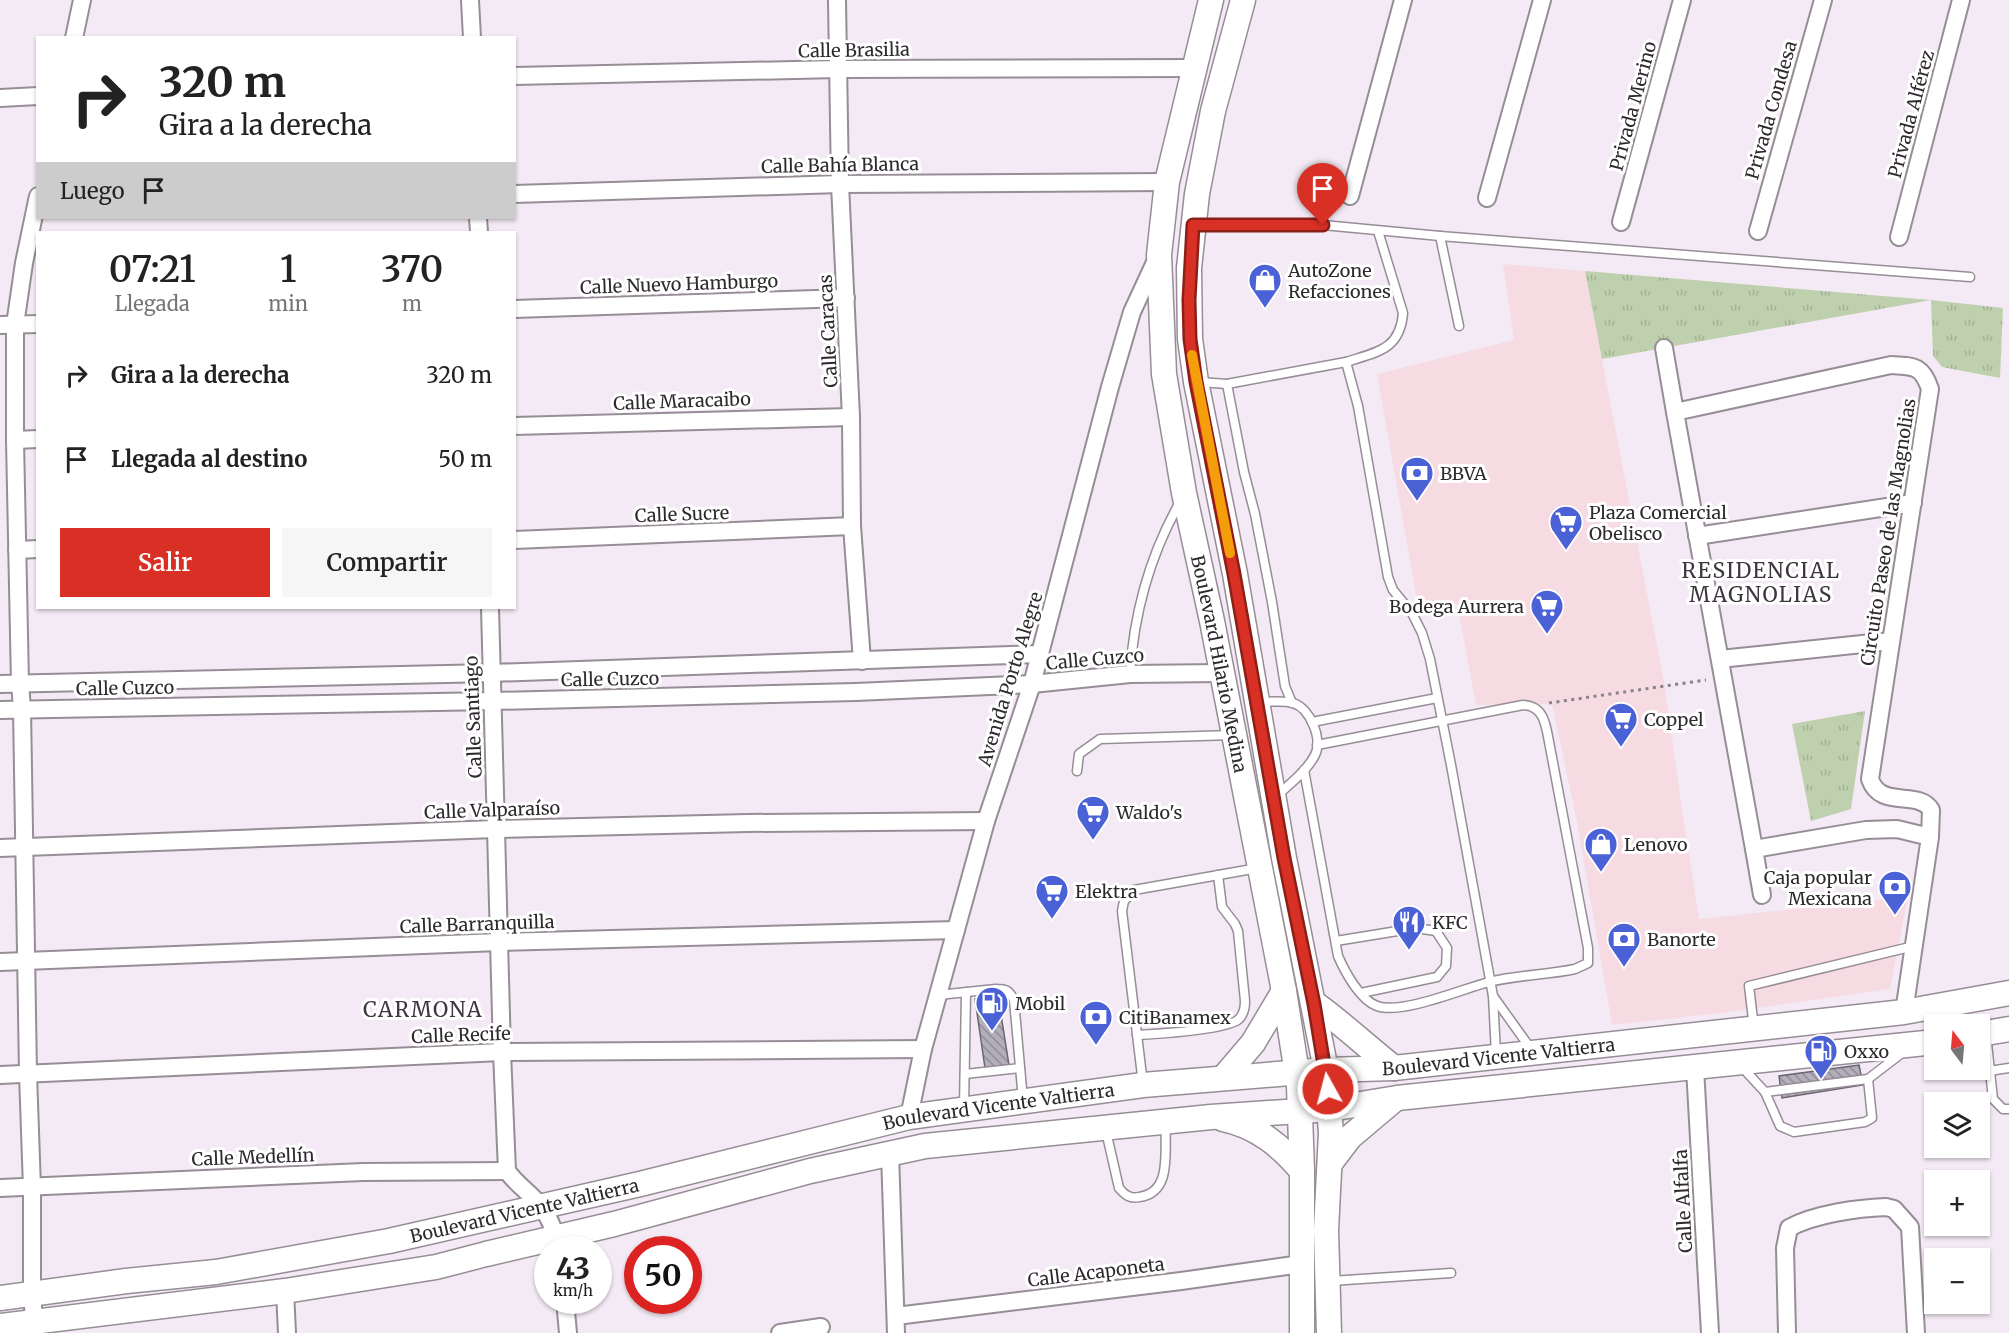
<!DOCTYPE html>
<html lang="es">
<head>
<meta charset="utf-8">
<style>
	body { margin:0; font-family:Merriweather,serif; background:#f6f6f6; color:#222; height:100vh; display:flex; flex-direction:column; font-size:22px; white-space:nowrap }
	* { box-sizing:border-box; margin:0 }
	p { font-size:20px; color:#767676 }
	.icon { flex:none; width:33px; height:33px; fill:none; stroke:currentColor; stroke-width:2; stroke-linecap:round; stroke-linejoin:round }
	.map { position:relative; flex:1; overflow:hidden }
	.drawer { position:absolute; left:36px; top:231px; width:480px; height:378px; display:flex; flex-direction:column; background:#fff; border-radius:0px; box-shadow:0 2px 4px #0004 }
	.drawer>* { flex:none }
	.top-card { position:absolute; left:36px; top:36px; width:480px; height:183px; border-radius:0px; box-shadow:0 2px 4px #0004; background:#fff; color:#222; overflow:hidden }
	.needle { width:39px; rotate:344deg }
	.tools { position:absolute; left:1924px; top:1014px; display:grid; gap:12px }
	.tools a { display:grid; place-items:center; width:66px; height:66px; border-radius:0px; background:#fff; box-shadow:0 2px 4px #0004; font-size:30px }
	.speed { position:absolute; left:534px; top:1236px; display:flex; gap:12px; font-size:30px; font-weight:700; text-align:center }
	.speed>* { display:grid; place-content:center; width:78px; height:78px; border-radius:50%; background:#fff; box-shadow:0 2px 4px #0004; line-height:1 }
	.speed small { font-size:15px; font-weight:400 }
	.speed .limit { border:9px solid #d22; background:#fff; color:#111 }
	.pin { position:absolute; display:grid; place-items:center; width:51px; height:51px; color:#fff; margin:-62px -26px; border-radius:50% 50% 50% 0; rotate:-45deg; box-shadow:0 0 6px #0007 }
	.pin .icon { rotate:45deg }
	.me { position:absolute; width:66px; margin:-33px; rotate:353deg; stroke-linejoin:round; filter:drop-shadow(0 0 4px #0008) }
	.turn { display:flex; align-items:center; gap:21px; height:126px; padding:0 24px; font-size:27px }
	.turn .icon { width:78px; height:78px; stroke-width:2.5 }
	.turn b { display:block; font-size:42px; line-height:51px }
	.then { display:flex; align-items:center; height:57px; padding:0 24px; background:#0003; gap:12px; font-size:22px }
	.eta { display:flex; justify-content:space-evenly; align-items:center; height:102px; text-align:center }
	.eta b { font-size:36px; font-weight:600; line-height:42px }
	.cta { display:flex; gap:12px; margin-top:auto; padding:12px 24px }
	.cta a { flex:1; height:69px; border-radius:0px; background:#d93025; color:#fff; font-size:24px; font-weight:600; line-height:69px; text-align:center }
	.cta a+a { background:#f6f6f6; color:#222 }
	ul { padding:0; list-style:none }
	li { display:flex; align-items:center; gap:18px; height:84px; padding:0 24px }
	li div { flex:1 }
	li b { display:block; font-size:22px }
	li em { font-style:normal }
	.map>svg:first-child { display:block }
	.commercial { fill:#f6dce2 }
	.park { fill:url(#park-tufts) }
	.building { fill:url(#building-back-hatch); stroke:#696571; stroke-width:1.5 }
	.lines { fill:none; stroke-linecap:round; stroke-linejoin:round }
	.lane-casing { stroke:#968d97; stroke-width:11 }
	.street-casing { stroke:#968d97; stroke-width:20 }
	.secondary-casing { stroke:#968d97; stroke-width:27 }
	.path { stroke:#89828a; stroke-width:3; stroke-dasharray:3 4.5; stroke-linecap:butt }
	.lane { stroke:#fff; stroke-width:8 }
	.street { stroke:#fff; stroke-width:16 }
	.secondary { stroke:#fff; stroke-width:24 }
	.route-casing { stroke:#8d1f18; stroke-width:15 }
	.route { stroke:#d93025; stroke-width:10 }
	.slow { stroke:#f59e0b; stroke-width:10 }
	.labels { text-anchor:middle; dominant-baseline:central; stroke-width:6; stroke-linejoin:round; paint-order:stroke }
	.street-label { font-size:18px; fill:#2d292d; stroke:#fff }
	.poi-label { font-size:18px; fill:#2d292d; stroke:#fff; text-anchor:start }
	.quarter-label { font-size:21px; letter-spacing:1.5px; fill:#3f3740; stroke:#fff }
</style>
</head>
<body>
<div class="map">
<svg width="2009" height="1333" viewBox="0 0 2009 1333">
	<defs>
		<pattern id="park-tufts" width="24" height="20" patternUnits="userSpaceOnUse" patternTransform="scale(1.5)"><rect width="24" height="20" fill="#bed0ad"/><path d="M3 7l-1-3M5 7V3M7 7l1-3M15 17l-1-3M17 17v-4M19 17l1-3" fill="none" stroke="#a4b395"/></pattern>
		<pattern id="building-back-hatch" width="6" height="6" patternUnits="userSpaceOnUse" patternTransform="scale(1.5)"><rect width="6" height="6" fill="#b3aebb"/><path d="M-1 5l2 2M0 0l6 6M5-1l2 2" fill="none" stroke="#928e98"/></pattern>
	</defs>
	<rect width="100%" height="100%" fill="#f4eaf5"/>
	<polygon class="commercial" points="1503,264 1585,271 1665,687 1682,809 1699,919 1908,897 1890,989 1714,1014 1612,1025 1577,822 1552,704 1476,705 1457,604 1418,606 1377,374 1514,340"/>
	<g class="park">
		<polygon points="1585,271 1931,300 2003,308 2000,378 1942,367 1933,356 1931,300 1602,359"/>
		<polygon points="1865,711 1851,809 1811,821 1792,724"/>
	</g>
	<g class="building">
		<polygon points="998,996 1009,1065 985,1068 975,999"/>
		<polygon points="1859,1065 1863,1085 1782,1098 1779,1076"/>
	</g>
	<g class="lines">
		<g class="lane-casing">
			<g id="lane">
				<polyline points="1196,225 1323,225 1440,236 1970,277"/>
				<polyline points="1440,236 1459,326"/>
				<path d="M 1346,362 C 1377,352 1400,350 1403,313 L 1378,231"/>
				<polyline points="1200,382 1227,384 1346,362 1358,406 1388,577 1393,590 1412,613 1422,633 1430,659 1451,765 1493,996 1496,1054"/>
				<polyline points="1227,384 1244,472 1255,514 1272,602 1285,686 1292,703"/>
				<path d="M 1130,674 C 1134,612 1150,555 1180,502"/>
				<path d="M 1259,702 C 1270,702 1283,700 1293,703 C 1310,708 1323,739 1315,755 C 1307,771 1289,784 1276,797"/>
				<polyline points="1312,722 1437,698"/>
				<path d="M 1304,770 L 1338,956 C 1345,972 1360,1000 1377,1006 C 1401,1015 1462,989 1489,982 C 1517,975 1547,975 1575,969 L 1588,963 L 1588,948 L 1550,747 C 1546,728 1546,706 1523,705 L 1317,745"/>
				<polyline points="1077,771 1079,754 1100,739 1233,735"/>
				<polyline points="1336,941 1416,928 1436,931 1447,948 1446,966 1437,977 1361,993"/>
				<path d="M 938,995 L 996,989 C 1006,989 1009,990 1014,1000 L 1023,1100"/>
				<polyline points="1493,996 1531,1049"/>
				<polyline points="1754,1028 1749,986 1914,946"/>
				<polyline points="1986,1034 1993,1099 2003,1109 2009,1109"/>
				<path d="M 1137,1035 C 1155,1034 1227,1030 1239,1019 C 1244,1014 1245,1008 1245,1001 L 1238,931 L 1235,924 L 1222,907 L 1218,875"/>
				<polyline points="1741,1066 1765,1092 1868,1079 1902,1053"/>
				<polyline points="1989,1071 2009,1068"/>
				<polyline points="965,1074 1020,1068"/>
				<polyline points="1143,1084 1122,911 1124,901 1134,890 1258,868"/>
				<polyline points="1765,1092 1780,1126 1794,1132 1865,1122 1872,1118 1868,1079"/>
				<polyline points="964,1108 966,992"/>
				<path d="M 1106,1131 L 1119,1188 C 1125,1195 1130,1199 1139,1197 C 1173,1193 1164,1150 1166,1125"/>
				<polyline points="1331,1281 1451,1273"/>
			</g>
		</g>
		<g class="street-casing">
			<g id="street">
				<polyline points="470,0 472,38"/>
				<polyline points="837,0 840,184 851,417 852,526 862,661"/>
				<polyline points="74,38 82,0"/>
				<polyline points="514,76 839,69 1194,68"/>
				<polyline points="0,98 38,96"/>
				<polyline points="514,194 840,184 1167,182"/>
				<polyline points="1350,196 1403,0"/>
				<polyline points="1487,198 1542,0"/>
				<polyline points="478,218 479,232"/>
				<polyline points="1621,222 1682,0"/>
				<polyline points="1758,231 1823,0"/>
				<polyline points="1899,237 1961,0"/>
				<polyline points="514,309 846,298"/>
				<polyline points="0,325 38,324"/>
				<polyline points="1664,348 1675,412"/>
				<polyline points="514,426 851,417"/>
				<polyline points="15,440 38,439"/>
				<polyline points="1697,536 1913,503"/>
				<polyline points="514,540 852,526"/>
				<polyline points="17,550 38,549"/>
				<path d="M 490,608 L 502,1052 L 507,1171 C 516,1184 530,1193 540,1205 C 550,1217 556,1235 558,1250"/>
				<polyline points="1720,659 1891,641"/>
				<polyline points="0,684 491,673 1040,654"/>
				<polyline points="0,710 493,701 856,692 1032,684 1130,674 1221,673"/>
				<polyline points="0,848 495,829 748,823 986,821"/>
				<polyline points="1754,849 1762,895"/>
				<polyline points="0,962 499,942 956,930"/>
				<path d="M 1904,1012 L 1930,837 L 1931,810 C 1919,789 1880,810 1870,779 L 1930,389 C 1922,365 1913,366 1891,365 L 1675,412 L 1754,849 L 1866,830 L 1897,829 L 1930,837"/>
				<polyline points="1695,1068 1710,1333"/>
				<polyline points="0,1075 502,1052 923,1049"/>
				<polyline points="909,1117 923,1049 938,995 986,821 1032,684 1110,387 1132,312 1157,258"/>
				<polyline points="890,1153 896,1333"/>
				<polyline points="0,1188 363,1172 507,1171"/>
				<polyline points="285,1291 287,1333"/>
				<polyline points="565,1300 568,1333"/>
				<polyline points="896,1316 1181,1281 1301,1264"/>
				<polyline points="35,1332 32,1294 32,1188 28,1074 22,709 20,683 15,440 15,325 24,263 38,196"/>
				<polyline points="780,1333 821,1327"/>
				<path d="M 1787,1333 L 1785,1248 L 1789,1228 C 1814,1214 1858,1208 1886,1207 L 1894,1209 L 1910,1227 L 1916,1333"/>
			</g>
		</g>
		<g class="secondary-casing">
			<g id="secondary">
				<path id="s1" d="M 1211,0 L 1167,182 L 1159,255 L 1164,374 L 1184,493 L 1212,621 L 1284,991 L 1299,1086 L 1302,1171 L 1302,1333"/>
				<polyline points="1243,0 1213,111 1197,194 1189,268 1190,339 1196,382 1235,574 1284,858 1326,1070 1331,1133 1326,1230 1329,1333"/>
				<path d="M 1314,1003 C 1342,1023 1367,1047 1394,1068"/>
				<polyline points="1980,1034 2009,1029"/>
				<polyline points="1224,1077 1253,1043 1284,991"/>
				<path d="M 1223,1119 C 1257,1126 1281,1146 1302,1171"/>
				<polyline points="1331,1162 1350,1137 1395,1099"/>
				<path id="s2" d="M 0,1298 L 126,1281 L 216,1272 L 389,1241 L 640,1184 L 909,1117 L 1143,1085 L 1326,1070 L 1394,1068 L 1904,1012 L 2009,993"/>
				<polyline points="0,1326 285,1291 436,1267 486,1254 614,1224 810,1171 925,1146 1211,1117 1330,1109 1397,1098 1935,1042"/>
			</g>
		</g>
		<polyline class="path" points="1549,703 1706,680"/>
		<use href="#lane" class="lane"/>
		<use href="#street" class="street"/>
		<use href="#secondary" class="secondary"/>
	</g>
	<g class="lines">
		<g class="route-casing">
			<polyline id="route" points="1323,225 1193,225 1189,300 1190,339 1196,382 1234,574 1284,858 1314,1004 1328,1089"/>
		</g>
		<use href="#route" class="route"/>
		<polyline class="slow" points="1192,355 1230,553"/>
	</g>
	<defs>
		<g id="shop-pin" transform="scale(1.725)"><path d="M0 17L-7.5 6A9.5 9.5 0 1 1 7.5 6Z" fill="#4b61d6" stroke="#fff"/><path d="M-5-2.5h2.3a2.7 3.5 0 0 1 5.4 0H5L5.5 6h-11ZM-1.5-2.5h3a1.5 2.3 0 0 0-3 0Z" fill="#fff"/></g>
		<g id="bank-pin" transform="scale(1.725)"><path d="M0 17L-7.5 6A9.5 9.5 0 1 1 7.5 6Z" fill="#4b61d6" stroke="#fff"/><path d="M-6-4H6V4H-6ZM0-2.3a2.3 2.3 0 1 0 0 4.6a2.3 2.3 0 1 0 0-4.6Z" fill="#fff"/></g>
		<g id="supermarket-pin" transform="scale(1.725)"><path d="M0 17L-7.5 6A9.5 9.5 0 1 1 7.5 6Z" fill="#4b61d6" stroke="#fff"/><path d="M-6-5.5h2.5l.6 2H6L4.5 2H-2.5L-4.4-4H-6ZM-1.5 3.2a1.3 1.3 0 1 0 .1 0ZM3 3.2a1.3 1.3 0 1 0 .1 0Z" fill="#fff"/></g>
		<g id="restaurant-pin" transform="scale(1.725)"><path d="M0 17L-7.5 6A9.5 9.5 0 1 1 7.5 6Z" fill="#4b61d6" stroke="#fff"/><path d="M-5-6h1v4h1v-4h1v4h1v-4h1v5L-1.5 .5V6h-2V.5L-5-1ZM5-6V6H3V1.5H1.5Q1.5-4 5-6Z" fill="#fff"/></g>
		<g id="fuel-pin" transform="scale(1.725)"><path d="M0 17L-7.5 6A9.5 9.5 0 1 1 7.5 6Z" fill="#4b61d6" stroke="#fff"/><path d="M-5.5-6h7V0h2V4h1.3V-2.5L3-4.5l.8-.8L6-3V5H2.5V1h-1V6h-7ZM-4.2-4.7v3.2H.2V-4.7Z" fill="#fff"/></g>
	</defs>
	<g fill-rule="evenodd">
		<use href="#shop-pin" x="1265" y="280"/>
		<use href="#bank-pin" x="1417" y="473"/>
		<use href="#supermarket-pin" x="1566" y="522"/>
		<use href="#supermarket-pin" x="1547" y="606"/>
		<use href="#supermarket-pin" x="1621" y="719"/>
		<use href="#supermarket-pin" x="1093" y="812"/>
		<use href="#shop-pin" x="1601" y="844"/>
		<use href="#bank-pin" x="1895" y="887"/>
		<use href="#supermarket-pin" x="1052" y="891"/>
		<use href="#restaurant-pin" x="1409" y="922"/>
		<use href="#bank-pin" x="1624" y="939"/>
		<use href="#fuel-pin" x="992" y="1003"/>
		<use href="#bank-pin" x="1096" y="1017"/>
		<use href="#fuel-pin" x="1821" y="1051"/>
	</g>
	<g class="labels">
		<g class="street-label">
			<text transform="translate(854 50) rotate(-1)">Calle Brasilia</text>
			<text transform="translate(1633 106) rotate(-75)">Privada Merino</text>
			<text transform="translate(1771 110) rotate(-74)">Privada Condesa</text>
			<text transform="translate(1911 114) rotate(-75)">Privada Alférez</text>
			<text transform="translate(840 165) rotate(-1)">Calle Bahía Blanca</text>
			<text transform="translate(679 284) rotate(-2)">Calle Nuevo Hamburgo</text>
			<text transform="translate(828 331) rotate(-93)">Calle Caracas</text>
			<text transform="translate(682 401) rotate(-2)">Calle Maracaibo</text>
			<text transform="translate(682 514) rotate(-2)">Calle Sucre</text>
			<text transform="translate(1888 532) rotate(-81)">Circuito Paseo de las Magnolias</text>
			<text transform="translate(1095 659) rotate(-5)">Calle Cuzco</text>
			<text stroke="none"><textPath href="#s1" startOffset="675">Boulevard Hilario Medina</textPath></text>
			<text transform="translate(610 679) rotate(-1)">Calle Cuzco</text>
			<text transform="translate(1010 679) rotate(-73)">Avenida Porto Alegre</text>
			<text transform="translate(125 688) rotate(-1)">Calle Cuzco</text>
			<text transform="translate(473 717) rotate(-92)">Calle Santiago</text>
			<text transform="translate(492 810) rotate(-2)">Calle Valparaíso</text>
			<text transform="translate(477 924) rotate(-2)">Calle Barranquilla</text>
			<text transform="translate(461 1035) rotate(-2)">Calle Recife</text>
			<text stroke="none"><textPath href="#s2" startOffset="1521">Boulevard Vicente Valtierra</textPath></text>
			<text stroke="none"><textPath href="#s2" startOffset="1018">Boulevard Vicente Valtierra</textPath></text>
			<text transform="translate(253 1157) rotate(-2)">Calle Medellín</text>
			<text transform="translate(1683 1201) rotate(-93)">Calle Alfalfa</text>
			<text stroke="none"><textPath href="#s2" startOffset="532">Boulevard Vicente Valtierra</textPath></text>
			<text transform="translate(1096 1272) rotate(-7)">Calle Acaponeta</text>
		</g>
		<g class="poi-label">
			<text x="1288" y="270">AutoZone<tspan x="1288" dy="21">Refacciones</tspan></text>
			<text x="1440" y="473">BBVA</text>
			<text x="1589" y="512">Plaza Comercial<tspan x="1589" dy="21">Obelisco</tspan></text>
			<text x="1524" y="606" text-anchor="end">Bodega Aurrera</text>
			<text x="1644" y="719">Coppel</text>
			<text x="1116" y="812">Waldo's</text>
			<text x="1624" y="844">Lenovo</text>
			<text x="1872" y="877" text-anchor="end">Caja popular<tspan x="1872" dy="21">Mexicana</tspan></text>
			<text x="1075" y="891">Elektra</text>
			<text x="1432" y="922">KFC</text>
			<text x="1647" y="939">Banorte</text>
			<text x="1015" y="1003">Mobil</text>
			<text x="1119" y="1017">CitiBanamex</text>
			<text x="1844" y="1051">Oxxo</text>
		</g>
		<g class="quarter-label">
			<text x="1761" y="570">RESIDENCIAL<tspan x="1761" dy="24">MAGNOLIAS</tspan></text>
			<text x="423" y="1009">CARMONA</text>
		</g>
	</g>
</svg>
<div class="tools">
<a><svg class="needle" viewBox="-14 -14 28 28"><path d="M0-13l5 13h-10z" fill="#e53935"/><path d="M0 13l5-13h-10z" fill="#767676"/></svg></a>
<a><svg class="icon" aria-label="layers" viewBox="0 0 24 24"><path d="M12 4l9 5-9 5-9-5zM3 14l9 5 9-5"/></svg></a>
<a>+</a>
<a>−</a>
</div>
<div class="speed"><div>43<small>km/h</small></div><div class="limit">50</div></div>
<div class="pin" style="left:1323px;top:225px;background:#d93025"><svg class="icon" aria-label="arrive" viewBox="0 0 24 24"><path d="M6 21V4h12l-3 4 3 4H6"/></svg></div>
<svg class="me" style="left:1328px;top:1089px" viewBox="-20 -20 40 40"><circle r="17" fill="#d93025" stroke="#fff" stroke-width="3"/><path d="M0-11L8 9 0 5-8 9z" fill="#fff"/></svg>
<div class="top-card">
<div class="turn"><svg class="icon" aria-label="right" viewBox="0 0 24 24"><path d="M7 20v-9h11M14 6l5 5-5 5"/></svg><div><b>320 m</b>Gira a la derecha</div></div>
<div class="then">Luego<svg class="icon" aria-label="arrive" viewBox="0 0 24 24"><path d="M6 21V4h12l-3 4 3 4H6"/></svg></div>
</div>
<section class="drawer">
<div class="eta">
<div><b>07:21</b><p>Llegada</p></div>
<div><b>1</b><p>min</p></div>
<div><b>370</b><p>m</p></div>
</div>
<ul>
<li><svg class="icon" aria-label="right" viewBox="0 0 24 24"><path d="M7 20v-9h11M14 6l5 5-5 5"/></svg><div><b>Gira a la derecha</b></div><em>320 m</em></li>
<li><svg class="icon" aria-label="arrive" viewBox="0 0 24 24"><path d="M6 21V4h12l-3 4 3 4H6"/></svg><div><b>Llegada al destino</b></div><em>50 m</em></li>
</ul>
<div class="cta"><a>Salir</a><a>Compartir</a></div>
</section>
</div>
</body>
</html>
